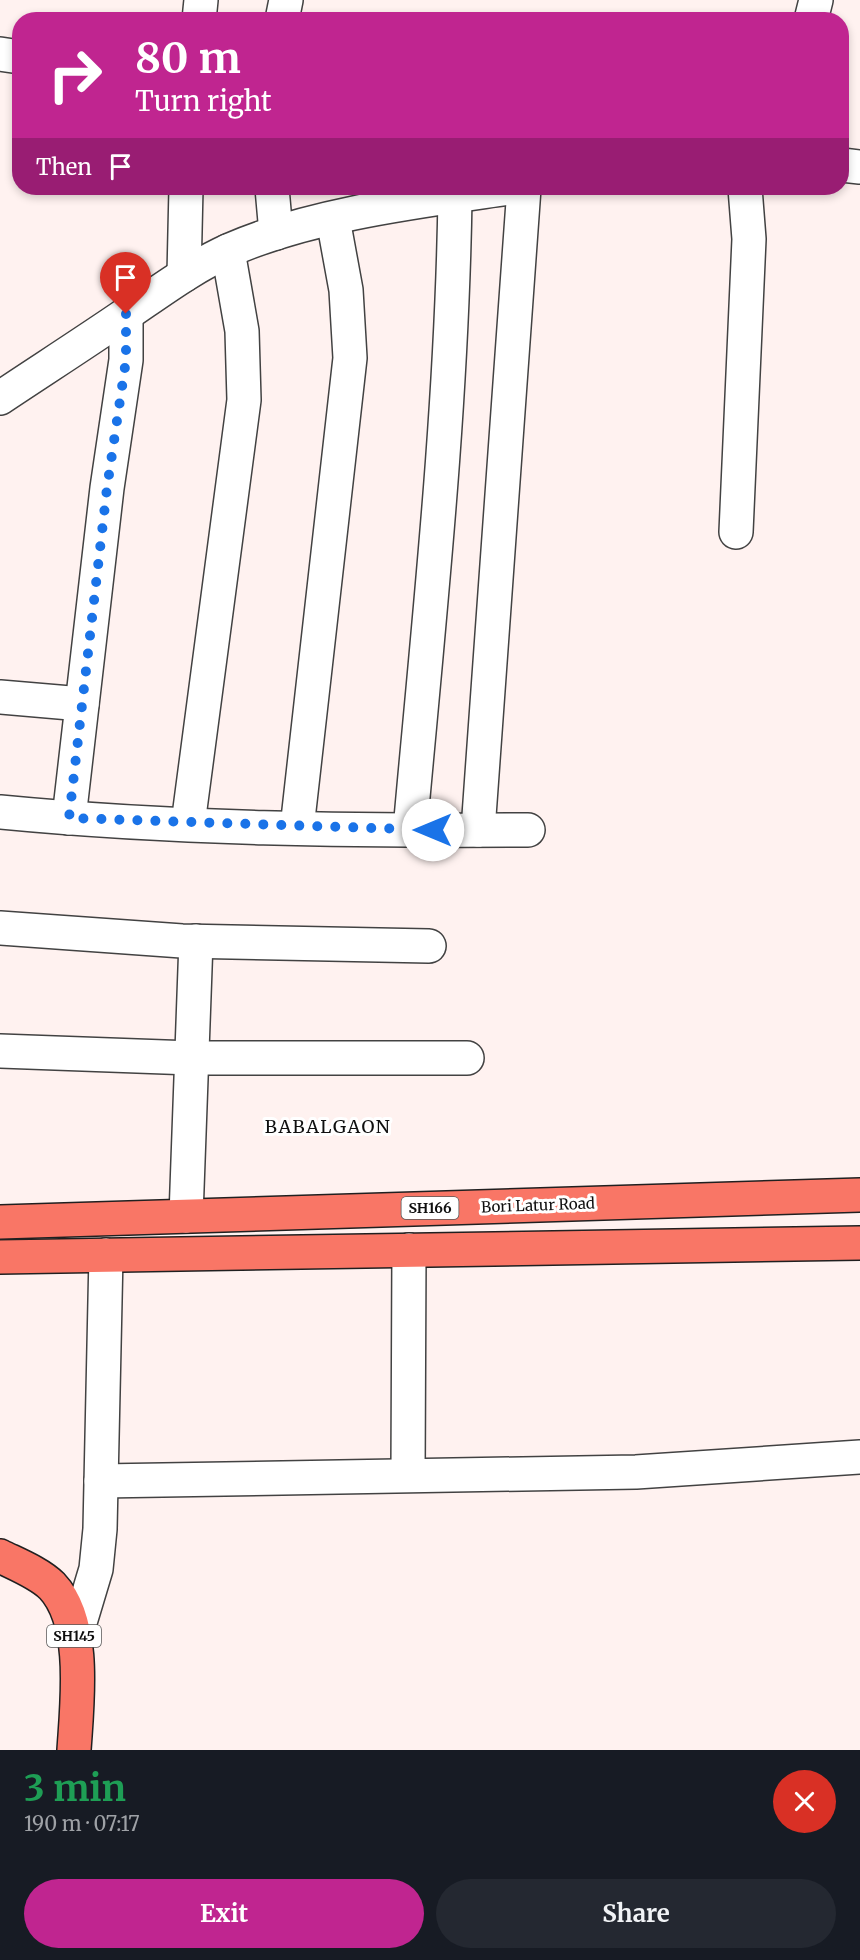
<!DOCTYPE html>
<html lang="en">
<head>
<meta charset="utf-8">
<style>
	body { margin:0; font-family:Merriweather,serif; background:#242831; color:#f1f3f6; height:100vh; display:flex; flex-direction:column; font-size:22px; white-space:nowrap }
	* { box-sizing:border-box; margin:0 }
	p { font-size:20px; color:#9ea1a6 }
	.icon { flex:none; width:33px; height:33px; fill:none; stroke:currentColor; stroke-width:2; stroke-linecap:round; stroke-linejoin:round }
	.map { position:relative; height:1750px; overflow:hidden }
	.drawer { display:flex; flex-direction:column; background:#171b24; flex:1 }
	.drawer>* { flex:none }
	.guide { position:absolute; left:12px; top:12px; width:837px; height:183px; border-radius:24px; box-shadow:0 3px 9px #0003; background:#c02590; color:#fff; overflow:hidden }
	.pin { position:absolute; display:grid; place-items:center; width:51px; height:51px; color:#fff; margin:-62px -26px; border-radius:50% 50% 50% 0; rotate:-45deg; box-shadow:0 0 6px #0007 }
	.pin .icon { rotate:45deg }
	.me { position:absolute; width:66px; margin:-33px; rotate:270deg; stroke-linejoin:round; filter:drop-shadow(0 0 4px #0008) }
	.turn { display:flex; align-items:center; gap:21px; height:126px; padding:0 24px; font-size:27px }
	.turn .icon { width:78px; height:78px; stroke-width:2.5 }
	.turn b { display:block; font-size:42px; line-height:51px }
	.then { display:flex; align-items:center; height:57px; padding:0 24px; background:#0003; gap:12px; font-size:22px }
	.round { display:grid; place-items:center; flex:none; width:63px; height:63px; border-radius:32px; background:#242831 }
	.head { display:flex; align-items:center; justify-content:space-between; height:102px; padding:0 24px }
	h1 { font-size:36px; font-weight:700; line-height:45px; color:#1e9e55 }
	.button { display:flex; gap:12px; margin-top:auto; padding:12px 24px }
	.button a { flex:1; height:69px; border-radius:36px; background:#c02590; color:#fff; font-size:24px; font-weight:700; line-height:69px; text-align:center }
	.button a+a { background:#242831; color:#f1f3f6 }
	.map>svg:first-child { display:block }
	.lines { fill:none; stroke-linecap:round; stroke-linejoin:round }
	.minor-casing { stroke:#424242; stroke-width:36 }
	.major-casing { stroke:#202020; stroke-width:36 }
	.minor { stroke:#fff; stroke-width:33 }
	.major { stroke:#f97666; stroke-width:33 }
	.route { stroke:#1a73e8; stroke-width:10; stroke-dasharray:0 18 }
	.labels { text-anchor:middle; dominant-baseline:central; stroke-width:6; stroke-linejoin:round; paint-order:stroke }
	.shield { fill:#fff; stroke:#575757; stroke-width:1.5 }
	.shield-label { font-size:14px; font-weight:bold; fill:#0f0f0f }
	.street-label { font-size:15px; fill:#0f0f0f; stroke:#fff }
	.quarter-label { font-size:18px; letter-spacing:1.5px; fill:#0f0f0f; stroke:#fff }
</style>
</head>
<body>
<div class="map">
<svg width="860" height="1750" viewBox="0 0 860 1750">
	<rect width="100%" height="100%" fill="#fff2f0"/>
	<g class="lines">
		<g class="minor-casing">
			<g id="minor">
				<polyline points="199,20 201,0"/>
				<polyline points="282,20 286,0"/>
				<polyline points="811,20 816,0"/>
				<polyline points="0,54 20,57"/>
				<polyline points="842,165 860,167"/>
				<polyline points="272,188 276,233"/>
				<polyline points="184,275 186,188"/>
				<path d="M 0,398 C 42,370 84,343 125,315 C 159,292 192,267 230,250 C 312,214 420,201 509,188"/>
				<polyline points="736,532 749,239 745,188"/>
				<polyline points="0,697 82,704"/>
				<path d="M 0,812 C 175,829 352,831 528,830"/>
				<polyline points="69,818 107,488 126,360 126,314"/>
				<polyline points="188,824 244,400 242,331 228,251"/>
				<polyline points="297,828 350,358 346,290 333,219"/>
				<path d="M 410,830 C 429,619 452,408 455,196"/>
				<polyline points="478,830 524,188"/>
				<polyline points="0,928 182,941 429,946"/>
				<polyline points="0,1051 192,1058 467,1058"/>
				<polyline points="186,1216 196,941"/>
				<polyline points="408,1475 409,1250"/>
				<polyline points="101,1481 636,1472 860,1457"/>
				<polyline points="75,1639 96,1569 100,1529 106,1255"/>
			</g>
		</g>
		<g class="major-casing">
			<g id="major">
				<polyline points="0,1222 860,1195"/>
				<polyline points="0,1257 860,1243"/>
				<path d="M 0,1556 C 16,1564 39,1573 52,1586 C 87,1623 77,1703 74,1750"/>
			</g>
		</g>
		<use href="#minor" class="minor"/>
		<use href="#major" class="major"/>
	</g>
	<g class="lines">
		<polyline class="route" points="126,314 126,360 107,488 69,818 433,830"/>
	</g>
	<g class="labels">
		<g class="shield">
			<rect x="401.5" y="1197" width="57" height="22" rx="4.5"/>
			<rect x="47" y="1625" width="54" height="22" rx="4.5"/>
		</g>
		<g class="shield-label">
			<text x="430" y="1208">SH166</text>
			<text x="74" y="1636">SH145</text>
		</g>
		<g class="street-label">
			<text transform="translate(538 1205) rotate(-2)">Bori Latur Road</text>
		</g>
		<g class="quarter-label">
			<text x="328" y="1126">BABALGAON</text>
		</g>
	</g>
</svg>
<div class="pin" style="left:126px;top:314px;background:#d93025"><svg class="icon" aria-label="arrive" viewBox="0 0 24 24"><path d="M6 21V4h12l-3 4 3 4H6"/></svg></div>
<svg class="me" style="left:433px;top:830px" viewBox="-20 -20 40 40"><circle r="19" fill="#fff"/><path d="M0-13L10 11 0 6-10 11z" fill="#1a73e8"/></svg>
<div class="guide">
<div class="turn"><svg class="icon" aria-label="right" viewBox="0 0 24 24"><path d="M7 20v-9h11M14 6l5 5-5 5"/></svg><div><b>80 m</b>Turn right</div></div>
<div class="then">Then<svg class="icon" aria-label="arrive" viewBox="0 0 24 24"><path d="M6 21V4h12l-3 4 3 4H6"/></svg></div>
</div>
</div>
<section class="drawer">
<div class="head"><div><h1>3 min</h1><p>190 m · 07:17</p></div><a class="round" style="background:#d93025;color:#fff"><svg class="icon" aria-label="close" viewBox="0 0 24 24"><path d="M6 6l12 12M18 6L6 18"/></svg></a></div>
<div class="button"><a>Exit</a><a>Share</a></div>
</section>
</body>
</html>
